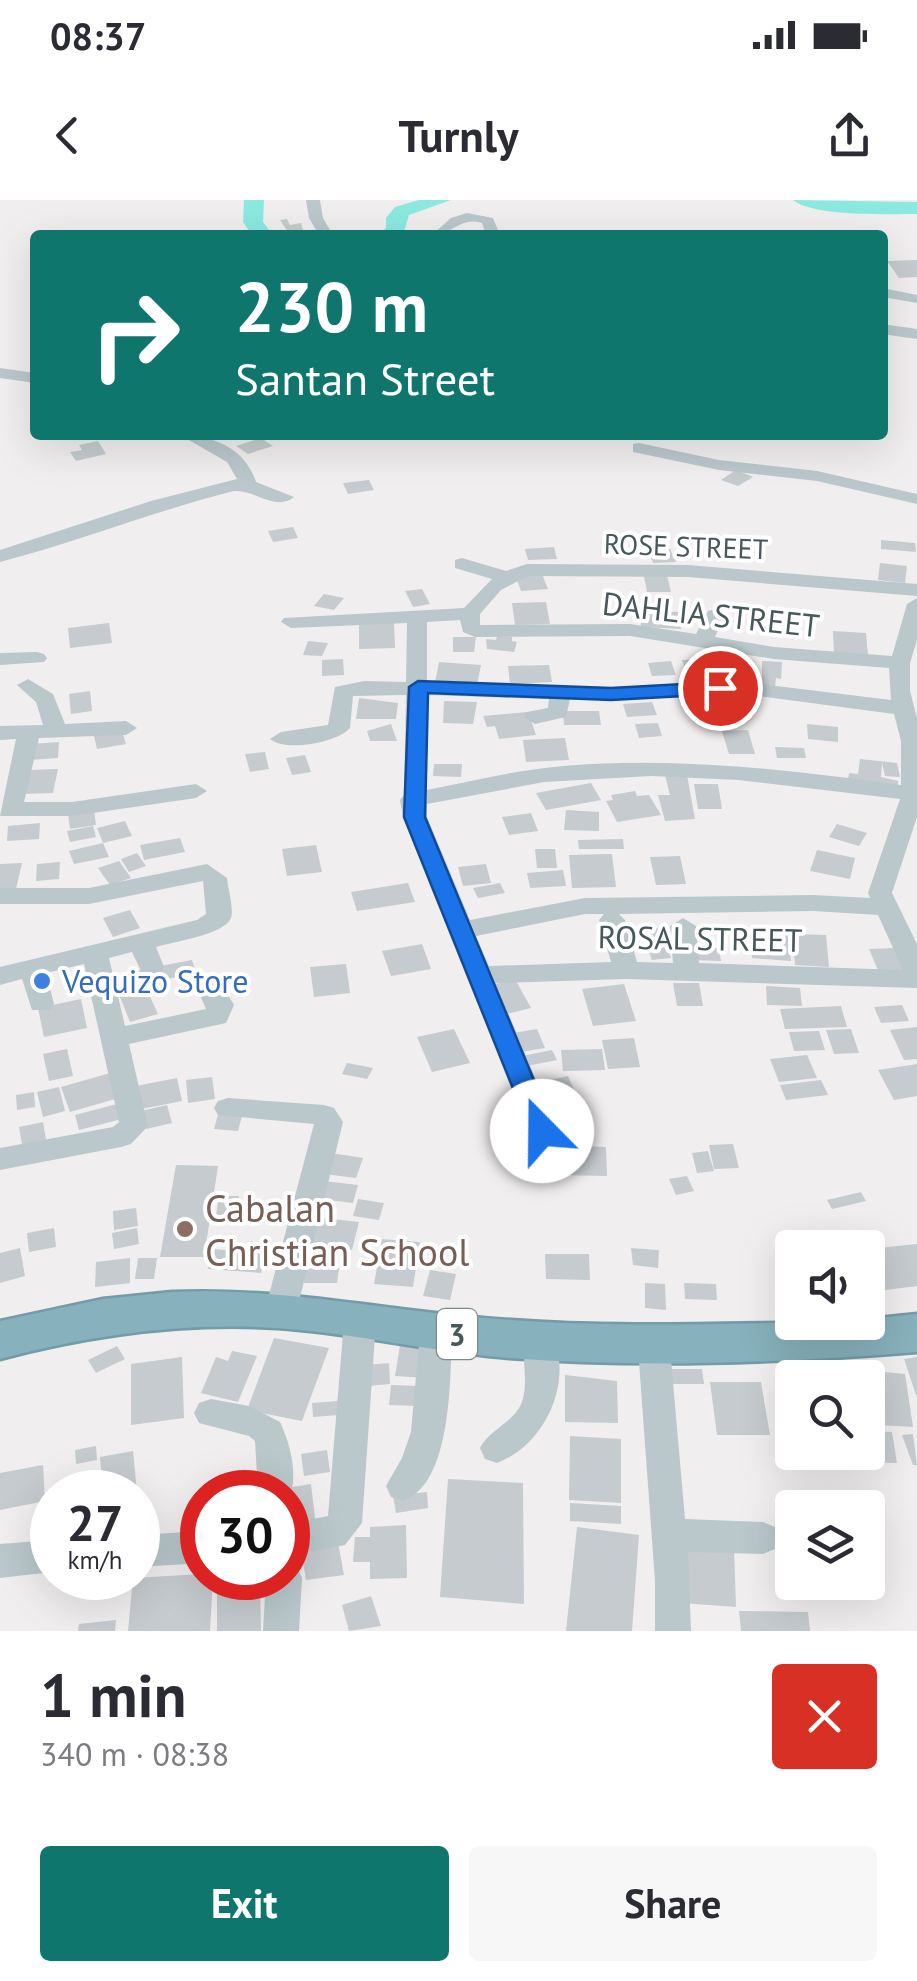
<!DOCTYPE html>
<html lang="en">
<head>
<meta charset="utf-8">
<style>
	body { margin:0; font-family:"PT Sans",sans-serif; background:#f7f7f7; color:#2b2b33; height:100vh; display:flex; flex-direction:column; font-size:38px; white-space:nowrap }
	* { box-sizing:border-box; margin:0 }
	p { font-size:32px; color:#7c7c81 }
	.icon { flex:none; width:55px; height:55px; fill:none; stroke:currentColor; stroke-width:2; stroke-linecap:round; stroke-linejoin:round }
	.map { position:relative; height:1431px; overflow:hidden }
	.drawer { display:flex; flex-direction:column; background:#fff; flex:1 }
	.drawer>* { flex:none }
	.top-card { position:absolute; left:30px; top:30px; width:858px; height:210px; border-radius:10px; box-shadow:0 10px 40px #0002; background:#0f766e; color:#fff; overflow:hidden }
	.controls { position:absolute; left:775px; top:1030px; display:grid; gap:20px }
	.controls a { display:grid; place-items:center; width:110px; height:110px; border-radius:10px; background:#fff; box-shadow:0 10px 40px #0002; font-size:50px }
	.speed { position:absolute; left:30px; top:1270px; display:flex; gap:20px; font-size:50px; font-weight:700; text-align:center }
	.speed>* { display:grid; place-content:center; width:130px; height:130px; border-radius:50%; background:#fff; box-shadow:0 10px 40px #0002; line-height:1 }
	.speed small { font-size:25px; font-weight:400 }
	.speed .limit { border:15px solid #d22; background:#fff; color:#111 }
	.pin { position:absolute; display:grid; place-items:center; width:85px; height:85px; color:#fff; margin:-42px; border:5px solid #fff; border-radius:50%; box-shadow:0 2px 10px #0007 }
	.me { position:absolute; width:110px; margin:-55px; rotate:338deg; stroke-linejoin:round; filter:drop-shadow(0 0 8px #0008) }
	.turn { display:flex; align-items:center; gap:35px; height:210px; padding:0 40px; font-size:45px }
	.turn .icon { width:130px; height:130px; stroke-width:2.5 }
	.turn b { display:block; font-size:70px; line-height:85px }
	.round { display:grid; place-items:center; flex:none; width:105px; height:105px; border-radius:10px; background:#f7f7f7 }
	.head { display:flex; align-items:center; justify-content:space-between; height:170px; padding:0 40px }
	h1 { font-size:60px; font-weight:800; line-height:75px }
	.button { display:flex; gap:20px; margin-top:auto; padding:20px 40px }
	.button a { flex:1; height:115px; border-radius:10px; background:#0f766e; color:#fff; font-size:40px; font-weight:800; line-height:115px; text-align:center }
	.button a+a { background:#f7f7f7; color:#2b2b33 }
	.status { display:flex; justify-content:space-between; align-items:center; height:70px; padding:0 50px; background:#fff; direction:ltr }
	.status svg { height:28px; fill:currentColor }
	header { display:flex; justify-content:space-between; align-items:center; height:130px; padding:0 40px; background:#fff; font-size:45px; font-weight:800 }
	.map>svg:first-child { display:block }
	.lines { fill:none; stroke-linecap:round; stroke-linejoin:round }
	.river { fill:#8ce9e0; fill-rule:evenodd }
	.building { fill:#c5cbce }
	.highway-casing { stroke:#739ca8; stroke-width:5 }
	.minor { fill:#bac8cb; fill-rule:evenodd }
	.highway { fill:#87b1bc; fill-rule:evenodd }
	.route { fill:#1a73e8; stroke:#114b97; stroke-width:2.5 }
	.shop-dot { fill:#3f7fe0; stroke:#fff; stroke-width:4 }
	.education-dot { fill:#8d6e63; stroke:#fff; stroke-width:4 }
	.labels { text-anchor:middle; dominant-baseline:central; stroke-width:8; stroke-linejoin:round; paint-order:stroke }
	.far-street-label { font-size:28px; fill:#47585b; stroke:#fff }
	.shield { fill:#fff; stroke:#7e8a8c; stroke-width:2.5 }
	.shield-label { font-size:30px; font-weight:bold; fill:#47585b }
	.street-label { font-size:32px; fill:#47585b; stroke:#fff }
	.shop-label { font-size:32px; fill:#366cbe; stroke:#fff; text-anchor:start }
	.near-education-label { font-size:38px; fill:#785e54; stroke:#fff; text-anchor:start }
</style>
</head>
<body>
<div class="status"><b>08:37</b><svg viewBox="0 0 49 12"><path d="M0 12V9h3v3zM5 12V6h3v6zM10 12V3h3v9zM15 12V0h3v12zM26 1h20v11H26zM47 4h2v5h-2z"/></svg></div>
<header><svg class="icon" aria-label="back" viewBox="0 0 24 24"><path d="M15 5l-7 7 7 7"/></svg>Turnly<svg class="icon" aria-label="share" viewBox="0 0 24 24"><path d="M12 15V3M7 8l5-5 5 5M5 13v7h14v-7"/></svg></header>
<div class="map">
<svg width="917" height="1431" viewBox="0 0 917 1431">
	<rect width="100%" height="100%" fill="#f1eeef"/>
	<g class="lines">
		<g class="river">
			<polygon points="244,0 264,0 263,22 273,35 252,35 243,22"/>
			<polygon points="419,0 451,0 409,15 403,35 379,35 386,28 386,18 395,7"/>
			<path d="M 793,0 L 917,2 L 917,14 C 888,14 814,17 793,0 Z"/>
		</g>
	</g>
	<g class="building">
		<polygon points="287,19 290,25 301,23 304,35 316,31 318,35 290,35 280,20"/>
		<polygon points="917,60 917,77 899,78 887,61"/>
		<polygon points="261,238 273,246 248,254 236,246"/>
		<polygon points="98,241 106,254 76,261 70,252 82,250 79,245"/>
		<polygon points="736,270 753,277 738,286 721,280"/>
		<polygon points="369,280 374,290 348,294 343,283"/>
		<polygon points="293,327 298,338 273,342 268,331"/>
		<polygon points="658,332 665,347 646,349 640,334"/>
		<polygon points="881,340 915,343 916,352 881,349"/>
		<polygon points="554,347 557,359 528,360 525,349"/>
		<polygon points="670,349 676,362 653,363 648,350"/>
		<polygon points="739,349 744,361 720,362 715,350"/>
		<polygon points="880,363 907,366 905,383 878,380"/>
		<polygon points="542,374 548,389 521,391 516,377"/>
		<polygon points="667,375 671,392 647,392 644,376"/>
		<polygon points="422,389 430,404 413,407 405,391"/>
		<polygon points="324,394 344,398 334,410 314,406"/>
		<polygon points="546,402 550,424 515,425 512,403"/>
		<polygon points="776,409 803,413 800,425 773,421"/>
		<polygon points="640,411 680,412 681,429 641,427"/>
		<polygon points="109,423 112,443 70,448 68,428"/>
		<polygon points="394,423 395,448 359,449 359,424"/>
		<polygon points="833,431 866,433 868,456 834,454"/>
		<polygon points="497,436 512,437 512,441 517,442 514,452 487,449 486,439 496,440"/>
		<polygon points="453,437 476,437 474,452 453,452"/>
		<polygon points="308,441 328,443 322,456 303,455"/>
		<polygon points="343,459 344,475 322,476 322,460"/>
		<polygon points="703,459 709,472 687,473 682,460"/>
		<polygon points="671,461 676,475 652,476 648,463"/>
		<polygon points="762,461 782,462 781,479 776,478 775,488 762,487"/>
		<polygon points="439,462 481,465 477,485 435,482"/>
		<polygon points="549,465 552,482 510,484 508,466"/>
		<polygon points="90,491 92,511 71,514 69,494"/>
		<polygon points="359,498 398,503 396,519 356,519"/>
		<polygon points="444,501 477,502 473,524 443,523"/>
		<polygon points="652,502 657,515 627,517 623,504"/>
		<polygon points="731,505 735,514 708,516 704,506"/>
		<polygon points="563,511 599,511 601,525 564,525"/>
		<polygon points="528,512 536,535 499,539 495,526 487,527 483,516"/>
		<polygon points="658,523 662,536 639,538 635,524"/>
		<polygon points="391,524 397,541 370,541 367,531"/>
		<polygon points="807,524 838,527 838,542 808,539"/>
		<polygon points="748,530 755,554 729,554 722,531"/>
		<polygon points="122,531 126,544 97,549 94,536"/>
		<polygon points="565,538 569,560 526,562 523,540"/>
		<polygon points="59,542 58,558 30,560 31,544"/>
		<polygon points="775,547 804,548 806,558 777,558"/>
		<polygon points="265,552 269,569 250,572 245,554"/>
		<polygon points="305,555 311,572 292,575 286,558"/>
		<polygon points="860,559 897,563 900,577 885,576 882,563 881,577 898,581 898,586 848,580 849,573 858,574"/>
		<polygon points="434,564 462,564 461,577 433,576"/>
		<polygon points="58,569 53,593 23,594 28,570"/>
		<polygon points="665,575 687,575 695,619 665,621 658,595 670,595"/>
		<polygon points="591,583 601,600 546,610 536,593"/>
		<polygon points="694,584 718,584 722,609 698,609"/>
		<polygon points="635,591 637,596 649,595 661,615 617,622 606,601 613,600 611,595"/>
		<polygon points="94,609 96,625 70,629 68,613"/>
		<polygon points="566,610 599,612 599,631 564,630"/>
		<polygon points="531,613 538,631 509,635 502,617"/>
		<polygon points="125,621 132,636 103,643 97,628"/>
		<polygon points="40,623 39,639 7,641 8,626"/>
		<polygon points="837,624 867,633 859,646 829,637"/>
		<polygon points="93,626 96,637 70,642 67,631"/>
		<polygon points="180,638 185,652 144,660 140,645"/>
		<polygon points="623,639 624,649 579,649 578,640"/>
		<polygon points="103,643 109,657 74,664 69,651"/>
		<polygon points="316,645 322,672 287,676 282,649"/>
		<polygon points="535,649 555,649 557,668 537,668"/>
		<polygon points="817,650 855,658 850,679 810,671"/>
		<polygon points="137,653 146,666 129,672 121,659"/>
		<polygon points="612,654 616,687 572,688 569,655"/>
		<polygon points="680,656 686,684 656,685 650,657"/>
		<polygon points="119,661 131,678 110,685 98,668"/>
		<polygon points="60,662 59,679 36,681 37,664"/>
		<polygon points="22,663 16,689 0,689 0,664"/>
		<polygon points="486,664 491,683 463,686 458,667"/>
		<polygon points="563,670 566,686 530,688 527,673"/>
		<polygon points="408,683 415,702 357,711 351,692"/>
		<polygon points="500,683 505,693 478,698 473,688"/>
		<polygon points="130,710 140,728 113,737 103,718"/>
		<polygon points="660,728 671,758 652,760 641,730"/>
		<polygon points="757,730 787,731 791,761 752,758 750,733 757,733"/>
		<polygon points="792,734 826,735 829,767 795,765"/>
		<polygon points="422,744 431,769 391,776 382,751"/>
		<polygon points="690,748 719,748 721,761 691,760"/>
		<polygon points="894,748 905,773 880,775 869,749"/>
		<polygon points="192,760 196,773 142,784 138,770"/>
		<polygon points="346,764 350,793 314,797 310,767"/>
		<polygon points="515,779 531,808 503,815 488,786"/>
		<polygon points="673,783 699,783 703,806 677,806"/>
		<polygon points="624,784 636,821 593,826 582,789"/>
		<polygon points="766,786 800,788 802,806 767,805"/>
		<polygon points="147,790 158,814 130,822 120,797"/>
		<polygon points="81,799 87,828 44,837 38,808"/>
		<polygon points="902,805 909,821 881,823 874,807"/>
		<polygon points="841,806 847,827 785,829 780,809"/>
		<polygon points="917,827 917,859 904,860 890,830"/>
		<polygon points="454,829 470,863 432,872 417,837"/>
		<polygon points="537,829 545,848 521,852 513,833"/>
		<polygon points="851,829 859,853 834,854 826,830"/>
		<polygon points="819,831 825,850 794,851 789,832"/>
		<polygon points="634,838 640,867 608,869 602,840"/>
		<polygon points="67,849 73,876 49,881 43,854"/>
		<polygon points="602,849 605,870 563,871 561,850"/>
		<polygon points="552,850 557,860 521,867 517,857"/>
		<polygon points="807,855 817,878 779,882 770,859"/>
		<polygon points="347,863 373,868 367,879 342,874"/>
		<polygon points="917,864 917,896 894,900 878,870"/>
		<polygon points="110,873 119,898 70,912 61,887"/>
		<polygon points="568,876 580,904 540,913 528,885"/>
		<polygon points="212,877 215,899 188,903 186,880"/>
		<polygon points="177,878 182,901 136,910 131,887"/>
		<polygon points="821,880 828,895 786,900 780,885"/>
		<polygon points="59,887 65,911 43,917 37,892"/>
		<polygon points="34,892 35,907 17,910 16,895"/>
		<polygon points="117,904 122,919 79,930 75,915"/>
		<polygon points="167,905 172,923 146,929 141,911"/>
		<polygon points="219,911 243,912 238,931 214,929"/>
		<polygon points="43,922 47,945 23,950 19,927"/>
		<polygon points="733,944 739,968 714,969 709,945"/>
		<polygon points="558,945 606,947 607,976 557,975"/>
		<polygon points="708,951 714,971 697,973 692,953"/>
		<polygon points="331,953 363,958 356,978 325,974"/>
		<polygon points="176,965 218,966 204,1057 160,1057"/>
		<polygon points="687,976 694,991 676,995 669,979"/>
		<polygon points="324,981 358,985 353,1003 320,999"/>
		<polygon points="861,992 866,1001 832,1009 827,1000"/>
		<polygon points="219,996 239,996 236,1016 216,1016"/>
		<polygon points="358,999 384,1003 379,1020 353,1016"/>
		<polygon points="136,1008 138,1026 114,1030 113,1011"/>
		<polygon points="314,1017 359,1022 352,1050 306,1045"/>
		<polygon points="54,1028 56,1047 29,1052 27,1033"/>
		<polygon points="137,1028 139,1044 114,1049 112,1033"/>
		<polygon points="382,1039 420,1042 413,1087 374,1084"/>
		<polygon points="917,1044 917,1086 870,1092 868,1049"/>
		<polygon points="20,1048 25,1076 0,1083 0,1053"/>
		<polygon points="631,1048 659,1050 658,1068 633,1065"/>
		<polygon points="213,1049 266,1053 261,1073 208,1069"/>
		<polygon points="545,1054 589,1054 590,1080 546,1079"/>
		<polygon points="130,1058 130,1083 95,1087 96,1062"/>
		<polygon points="138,1058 157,1058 154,1079 135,1079"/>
		<polygon points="295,1068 339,1068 337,1083 293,1083"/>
		<polygon points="430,1070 456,1074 450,1100 423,1096"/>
		<polygon points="645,1083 665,1084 666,1110 645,1108"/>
		<polygon points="684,1083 716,1084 717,1100 685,1099"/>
		<polygon points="274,1138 329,1148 302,1221 247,1210"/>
		<polygon points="400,1145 430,1148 427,1178 395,1176"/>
		<polygon points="117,1146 125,1159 96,1173 88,1160"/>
		<polygon points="232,1151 257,1156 238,1202 201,1193 216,1157 228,1161"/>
		<polygon points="182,1157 184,1218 131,1225 131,1164"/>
		<polygon points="917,1157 917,1195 916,1195 904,1159"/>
		<polygon points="389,1163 390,1184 368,1186 366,1165"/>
		<polygon points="670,1169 702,1169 704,1184 672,1184"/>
		<polygon points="874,1171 905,1174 913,1227 880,1225"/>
		<polygon points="565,1175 617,1181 618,1223 565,1222"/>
		<polygon points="710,1182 761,1182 770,1235 717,1235"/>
		<polygon points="391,1185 420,1186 418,1206 389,1205"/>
		<polygon points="338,1201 339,1215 313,1217 312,1203"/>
		<polygon points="868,1231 892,1232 897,1263 854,1262 852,1252 868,1252"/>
		<polygon points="913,1234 917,1265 913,1265 902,1235"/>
		<polygon points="570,1236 621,1239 621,1303 569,1300"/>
		<polygon points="96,1246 97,1260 76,1264 75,1250"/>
		<polygon points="327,1250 330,1272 304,1276 301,1254"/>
		<polygon points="133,1251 137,1292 103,1292 100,1257"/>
		<polygon points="43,1265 45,1301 0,1310 0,1273"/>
		<polygon points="448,1279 523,1283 524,1404 440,1397"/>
		<polygon points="311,1284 316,1326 288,1331 288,1292 280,1289"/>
		<polygon points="427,1292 428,1308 396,1313 393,1296"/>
		<polygon points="570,1303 621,1306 621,1324 570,1321"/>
		<polygon points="406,1325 407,1378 370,1379 370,1362 353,1362 355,1337 370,1337 370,1327"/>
		<polygon points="577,1327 639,1335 632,1431 566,1431"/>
		<polygon points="337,1337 344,1375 306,1380 300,1344"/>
		<polygon points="682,1345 734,1349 736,1407 682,1403"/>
		<polygon points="202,1374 202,1378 213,1378 210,1431 128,1431 133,1378"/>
		<polygon points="217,1378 260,1378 261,1431 217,1431"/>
		<polygon points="371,1396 381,1426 349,1431 342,1405"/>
		<polygon points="739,1411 808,1412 810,1431 741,1431"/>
		<polygon points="116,1420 115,1431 78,1431 79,1424"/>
	</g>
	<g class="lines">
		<g class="highway-casing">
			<path id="highway" d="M 172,1092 C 289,1087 396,1113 511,1120 C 630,1129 748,1122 868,1122 L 868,1119 L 917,1114 L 917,1152 C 781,1163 645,1168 509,1158 C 431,1152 355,1133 277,1128 C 183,1122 91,1135 0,1159 L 0,1121 L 103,1099 Z"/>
		</g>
		<g class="minor">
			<polygon points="306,0 320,0 323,18 333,35 319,35 309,18"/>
			<path d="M 467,13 L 493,18 L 500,35 L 486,35 L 482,23 C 461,16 452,35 432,35 L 451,18 Z"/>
			<polygon points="882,88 917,95 917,103 882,97"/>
			<polygon points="882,124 917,129 917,139 882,134"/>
			<polygon points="0,168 35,173 35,183 0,178"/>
			<path d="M 180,235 C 213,235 245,248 256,282 L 294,297 C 275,313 251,286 230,292 C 152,312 77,342 0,362 L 0,350 L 151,301 L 237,279 L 227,262 Z"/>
			<polygon points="639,243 719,260 817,271 917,294 917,304 817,281 719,270 633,252 633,244"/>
			<path d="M 462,358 L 506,371 L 527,364 L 688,365 L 917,384 L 917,396 L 688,377 L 528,376 L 501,390 L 480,414 L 480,425 L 630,424 L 696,434 L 708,411 L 715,409 L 725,415 L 715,437 L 774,447 L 892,456 L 907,404 L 917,398 L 917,440 L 910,463 L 910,491 L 917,518 L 917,617 L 892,693 L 917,744 L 917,788 L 626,779 L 496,783 L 557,931 L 553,939 L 543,942 L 533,939 L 403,617 L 400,600 L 404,595 L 406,495 L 353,496 L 350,528 C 337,543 285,552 270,539 L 281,532 L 328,525 L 335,487 L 364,481 L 406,482 L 407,423 L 291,428 L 281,422 L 284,418 L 464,408 L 492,379 L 455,368 L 455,360 ZM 460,420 L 463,432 L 475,437 L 630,436 L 774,459 L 889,468 L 891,500 L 751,483 L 611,488 L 427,482 L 427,422 ZM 427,495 L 549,499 L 548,508 L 527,512 L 524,517 L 535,524 L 566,517 L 570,499 L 751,495 L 894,514 L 901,541 L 901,585 C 789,570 676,556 563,566 C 517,570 472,581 427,590 ZM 651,576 L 738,580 L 900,599 L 868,693 L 870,698 L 813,695 L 585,698 L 470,720 L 427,617 L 427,604 L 544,582 ZM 813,711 L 878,715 L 903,770 L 699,763 L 696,726 L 683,718 L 670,726 L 673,763 L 637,762 L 625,720 L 619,714 ZM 585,714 L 604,714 L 599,720 L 611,762 L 489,766 L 476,736 Z"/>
			<polygon points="37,452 44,454 47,458 44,462 0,465 0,453"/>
			<polygon points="28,479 53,494 65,524 126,521 137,528 126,535 39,538 24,602 72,602 196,584 207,591 196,598 72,616 0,616 16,539 0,540 0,526 43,525 36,502 17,485"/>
			<path d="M 207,664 L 227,678 C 228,689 234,709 231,718 C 224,735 172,742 156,747 L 164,767 L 160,773 L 142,773 L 132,752 L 109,758 L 125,826 L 206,809 L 194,781 L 198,775 L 216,775 L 234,805 L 226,823 L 129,844 L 148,926 L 131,944 L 121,947 L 0,970 L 0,948 L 113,927 L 119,922 L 84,764 L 46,773 L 54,804 L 50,810 L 32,810 L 22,779 L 0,785 L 0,767 L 197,720 L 206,714 L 203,681 L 89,704 L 0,704 L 0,688 L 89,688 Z"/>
			<polygon points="228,898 324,905 334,908 343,922 297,1110 292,1119 281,1123 270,1119 265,1110 314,924 218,915 214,908 218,901"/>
			<polygon points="360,1108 371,1112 376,1121 362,1323 345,1345 288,1356 288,1324 328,1316 344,1121 349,1112"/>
			<path d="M 436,1118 L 447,1122 L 452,1131 C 450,1175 453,1283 403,1301 L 391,1297 L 386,1286 L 402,1258 L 411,1232 L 420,1131 L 425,1122 Z"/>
			<path d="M 540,1128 L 551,1132 C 575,1179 546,1245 497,1263 L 485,1259 L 480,1248 C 489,1229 514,1223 522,1202 C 530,1179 518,1153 529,1132 Z"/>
			<polygon points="654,1135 665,1138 670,1148 685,1319 763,1322 775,1327 781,1338 775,1349 763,1354 688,1352 691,1431 655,1431 655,1381 638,1148 643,1138"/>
			<path d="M 211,1199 L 249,1206 L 280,1222 C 291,1245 299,1278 288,1302 L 288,1292 L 258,1292 L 255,1241 L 249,1236 L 199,1223 L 194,1213 L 199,1203 Z"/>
			<polygon points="202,1331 202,1363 138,1367 138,1335"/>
			<polygon points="52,1340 52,1372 0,1378 0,1344"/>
			<polygon points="288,1363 297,1366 302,1378 299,1431 263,1431 266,1378 288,1378"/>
		</g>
		<use href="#highway" class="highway"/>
	</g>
	<polygon class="route" points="418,481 611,488 720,482 729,488 720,494 611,500 428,493 425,617 555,931 552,938 533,938 530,931 404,617 409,487"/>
	<circle class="shop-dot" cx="42" cy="781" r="10"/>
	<circle class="education-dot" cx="185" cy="1029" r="10"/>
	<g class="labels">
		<g class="far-street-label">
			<text transform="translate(686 346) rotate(2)">ROSE STREET</text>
		</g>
		<rect class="shield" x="437" y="1109" width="40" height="50" rx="8"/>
		<g class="shield-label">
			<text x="457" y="1134">3</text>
		</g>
		<g class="street-label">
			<text transform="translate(711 414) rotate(6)">DAHLIA STREET</text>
			<text transform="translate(700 738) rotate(1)">ROSAL STREET</text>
		</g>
		<g class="shop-label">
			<text x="62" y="781">Vequizo Store</text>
		</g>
		<g class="near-education-label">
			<text x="205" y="1007">Cabalan<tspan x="205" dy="44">Christian School</tspan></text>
		</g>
	</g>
</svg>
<div class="controls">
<a><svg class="icon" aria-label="sound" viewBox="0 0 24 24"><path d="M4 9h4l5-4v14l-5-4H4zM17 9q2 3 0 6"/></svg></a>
<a><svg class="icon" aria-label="search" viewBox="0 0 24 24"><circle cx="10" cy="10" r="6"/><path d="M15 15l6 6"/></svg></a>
<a><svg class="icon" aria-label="layers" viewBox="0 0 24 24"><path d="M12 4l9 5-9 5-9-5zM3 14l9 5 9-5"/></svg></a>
</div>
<div class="speed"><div>27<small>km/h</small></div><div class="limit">30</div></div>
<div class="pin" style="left:720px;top:488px;background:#d93025"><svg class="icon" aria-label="arrive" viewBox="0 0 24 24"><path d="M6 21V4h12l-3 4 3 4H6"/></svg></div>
<svg class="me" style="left:542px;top:931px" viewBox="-20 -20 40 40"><circle r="19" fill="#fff"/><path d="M0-13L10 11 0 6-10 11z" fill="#1a73e8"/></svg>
<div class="top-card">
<div class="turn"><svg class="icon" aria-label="right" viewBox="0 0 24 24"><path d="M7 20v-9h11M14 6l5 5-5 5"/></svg><div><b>230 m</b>Santan Street</div></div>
</div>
</div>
<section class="drawer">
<div class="head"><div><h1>1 min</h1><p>340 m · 08:38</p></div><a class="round" style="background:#d93025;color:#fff"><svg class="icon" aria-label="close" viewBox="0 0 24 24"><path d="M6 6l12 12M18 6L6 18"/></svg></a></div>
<div class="button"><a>Exit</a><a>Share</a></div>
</section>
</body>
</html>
